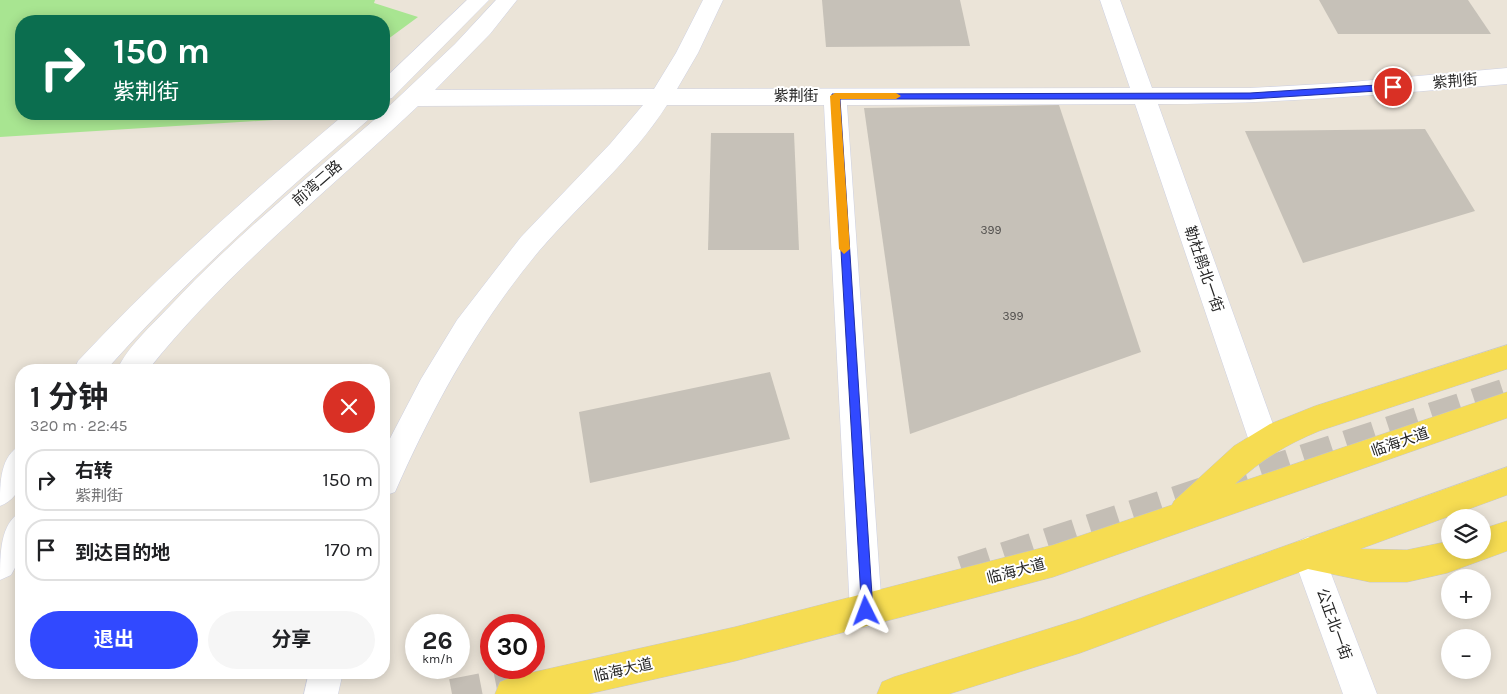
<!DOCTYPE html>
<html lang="zh">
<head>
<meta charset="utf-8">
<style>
	body { margin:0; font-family:Karla,"Noto Sans SC",sans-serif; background:#f6f6f6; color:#202124; height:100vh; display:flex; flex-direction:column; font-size:19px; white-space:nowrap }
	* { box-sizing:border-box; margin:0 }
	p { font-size:16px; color:#757577 }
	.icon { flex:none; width:28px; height:28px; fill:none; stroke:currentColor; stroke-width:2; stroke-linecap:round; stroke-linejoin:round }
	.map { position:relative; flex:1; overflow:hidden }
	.details { position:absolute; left:15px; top:364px; width:375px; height:315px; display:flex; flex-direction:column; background:#fff; border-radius:20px; box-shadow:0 2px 12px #0003 }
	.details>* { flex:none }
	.top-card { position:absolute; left:15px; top:15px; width:375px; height:105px; border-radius:20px; box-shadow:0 2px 12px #0003; background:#0b6e4f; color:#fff; overflow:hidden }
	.buttons { position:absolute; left:1441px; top:509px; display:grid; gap:10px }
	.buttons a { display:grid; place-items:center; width:50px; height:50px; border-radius:50%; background:#fff; box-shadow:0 2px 12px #0003; font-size:25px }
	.speed { position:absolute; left:405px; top:614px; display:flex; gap:10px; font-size:25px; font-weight:700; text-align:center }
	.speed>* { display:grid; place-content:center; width:65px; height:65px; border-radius:50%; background:#fff; box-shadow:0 2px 12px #0003; line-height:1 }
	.speed small { font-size:12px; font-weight:400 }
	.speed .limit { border:8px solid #d22; background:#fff; color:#111 }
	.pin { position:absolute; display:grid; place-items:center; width:42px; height:42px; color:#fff; margin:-21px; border:2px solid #fff; border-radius:50%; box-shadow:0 1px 5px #0007 }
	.me { position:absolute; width:55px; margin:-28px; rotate:357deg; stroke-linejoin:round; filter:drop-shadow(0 0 4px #0008) }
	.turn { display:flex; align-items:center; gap:18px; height:105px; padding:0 15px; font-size:22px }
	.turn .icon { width:65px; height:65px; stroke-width:2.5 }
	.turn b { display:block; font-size:35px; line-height:42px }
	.round { display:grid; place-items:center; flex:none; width:52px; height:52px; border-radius:26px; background:#f6f6f6 }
	.overview { display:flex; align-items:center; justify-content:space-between; height:85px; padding:0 15px }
	h1 { font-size:30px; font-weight:700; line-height:38px }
	.cta { display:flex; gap:10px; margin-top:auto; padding:10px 15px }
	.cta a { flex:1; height:58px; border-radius:30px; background:#3149ff; color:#fff; font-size:20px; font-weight:700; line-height:58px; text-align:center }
	.cta a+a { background:#f6f6f6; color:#202124 }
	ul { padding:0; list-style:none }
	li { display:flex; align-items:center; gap:15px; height:62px; margin:0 10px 8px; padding:0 5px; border:2px solid #e0e0e0; border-radius:20px }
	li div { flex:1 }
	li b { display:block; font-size:19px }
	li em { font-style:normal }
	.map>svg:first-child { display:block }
	.green { fill:#a8e591 }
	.building { fill:#c6c1b8 }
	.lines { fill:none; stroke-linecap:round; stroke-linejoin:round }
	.major-tunnel { stroke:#c4beb5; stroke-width:30; stroke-dasharray:30 15; stroke-linecap:butt }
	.minor-casing { stroke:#cdd0e2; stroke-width:1 }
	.major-casing { stroke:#c7c7c7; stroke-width:1 }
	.minor { fill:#fff; fill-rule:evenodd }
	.major { fill:#f6dc52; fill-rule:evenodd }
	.route { fill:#3149ff; stroke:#202fa6 }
	.slow { fill:#f59e0b }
	.labels { text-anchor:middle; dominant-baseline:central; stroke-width:4; stroke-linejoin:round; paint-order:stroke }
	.number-label { font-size:12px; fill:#504e4c }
	.street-label { font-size:15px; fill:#282828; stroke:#fff }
</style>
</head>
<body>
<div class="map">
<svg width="1507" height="694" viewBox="0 0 1507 694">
	<rect width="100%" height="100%" fill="#ebe4d8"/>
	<polygon class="green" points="0,0 375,0 374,3 418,17 384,42 384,21 21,21 21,114 282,114 274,120 0,137"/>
	<g class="building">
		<polygon points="822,0 960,0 970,46 826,47"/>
		<polygon points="1319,0 1468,0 1491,34 1338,34"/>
		<polygon points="1059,105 1141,352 910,434 864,108"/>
		<polygon points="1425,129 1475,211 1303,263 1245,131"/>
		<polygon points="711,133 794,133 799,250 708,250"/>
		<polygon points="770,372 790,439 590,483 579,412"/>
	</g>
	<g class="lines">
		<g class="major-tunnel">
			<polyline points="962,571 1507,393"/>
			<polyline points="452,694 535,678"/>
		</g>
		<g class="minor-casing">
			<g id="minor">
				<polygon points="467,0 489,0 392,98 384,100 384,79"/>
				<path d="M 496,0 L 517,0 L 490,34 L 435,90 L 654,89 L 676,53 L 703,0 L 723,0 L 698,53 L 677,89 L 1130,88 L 1100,0 L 1120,0 L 1152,88 L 1250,88 L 1340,83 L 1507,68 L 1507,84 C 1390,94 1275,104 1158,104 L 1279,441 L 1274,450 L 1264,454 L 1254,450 L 1249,441 L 1135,104 L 847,105 L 882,611 L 878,623 L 866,627 L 854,623 L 850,611 L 824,105 L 667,105 C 632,160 581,202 539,251 C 478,324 433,406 395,492 L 384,496 L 384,450 L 421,379 L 457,320 L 521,237 L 610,144 L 643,105 L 418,106 C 326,193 227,271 148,370 L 117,370 C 128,346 152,325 170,306 C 235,236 309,177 381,114 L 384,114 L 384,111 L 455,44 Z"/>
				<path d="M 345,114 L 371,114 L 368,120 C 276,199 187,279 106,370 L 74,370 L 78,361 C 161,272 252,192 345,114 Z"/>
				<path d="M 21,445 C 23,469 26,496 0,506 C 0,482 0,456 21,445 Z"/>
				<path d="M 21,512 L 21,557 L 11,575 L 0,580 C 0,554 0,523 21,512 Z"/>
				<polygon points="1308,537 1319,542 1377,694 1343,694 1292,553 1297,542"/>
				<polygon points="309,672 343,672 338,694 304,694"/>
			</g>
		</g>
		<g class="major-casing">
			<g id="major">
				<path d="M 1507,345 L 1507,369 L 1319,431 C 1287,444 1261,460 1235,484 L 1507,392 L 1507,418 L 1053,577 L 735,661 L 588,694 L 495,694 L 500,682 L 512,677 L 735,627 L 1053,545 L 1172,505 L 1174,501 L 1234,446 L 1270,424 L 1315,406 Z"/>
				<polygon points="1507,467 1507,495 1360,549 1407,550 1450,541 1450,550 1482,550 1482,529 1507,521 1507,551 1447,573 1407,582 1370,582 1308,569 1080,653 949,694 877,694 882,682 894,677 1080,619"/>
			</g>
		</g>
		<use href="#minor" class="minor"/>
		<use href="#major" class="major"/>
	</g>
	<polygon class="route" points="1393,84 1398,87 1393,90 1250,99 840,99 873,611 871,616 866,618 862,616 832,94 1250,93"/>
	<polygon class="slow" points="835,93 896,93 901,96 896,99 840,99 850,249 844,254 839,249 830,96"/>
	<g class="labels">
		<g class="number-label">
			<text x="991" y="230">399</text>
			<text x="1013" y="316">399</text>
		</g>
		<g class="street-label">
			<text transform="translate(1455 81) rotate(-5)">紫荆街</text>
			<text x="796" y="96">紫荆街</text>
			<text transform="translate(317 183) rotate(-41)">前湾二路</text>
			<text transform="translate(1204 269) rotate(71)">勒杜鹃北一街</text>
			<text transform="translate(1400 442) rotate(-19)">临海大道</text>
			<text transform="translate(1016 571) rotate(-15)">临海大道</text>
			<text transform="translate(1334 624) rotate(70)">公正北一街</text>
			<text transform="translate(623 670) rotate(-13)">临海大道</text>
		</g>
	</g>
</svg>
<div class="buttons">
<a><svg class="icon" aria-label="layers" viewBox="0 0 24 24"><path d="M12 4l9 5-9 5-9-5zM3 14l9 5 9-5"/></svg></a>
<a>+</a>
<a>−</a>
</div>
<div class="speed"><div>26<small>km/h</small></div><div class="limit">30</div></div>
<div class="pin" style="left:1393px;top:87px;background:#d93025"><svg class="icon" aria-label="arrive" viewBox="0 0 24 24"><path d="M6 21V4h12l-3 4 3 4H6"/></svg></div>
<svg class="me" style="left:866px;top:611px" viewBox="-20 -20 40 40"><path d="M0-17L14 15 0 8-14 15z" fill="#3149ff" stroke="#fff" stroke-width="4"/></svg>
<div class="top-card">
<div class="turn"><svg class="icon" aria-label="right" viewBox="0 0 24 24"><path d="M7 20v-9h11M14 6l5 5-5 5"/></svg><div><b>150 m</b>紫荆街</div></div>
</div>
<section class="details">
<div class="overview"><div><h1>1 分钟</h1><p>320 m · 22:45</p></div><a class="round" style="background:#d93025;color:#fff"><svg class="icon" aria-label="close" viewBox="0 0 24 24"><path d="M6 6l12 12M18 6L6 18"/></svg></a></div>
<ul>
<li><svg class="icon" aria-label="right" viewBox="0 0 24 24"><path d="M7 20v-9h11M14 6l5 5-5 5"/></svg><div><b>右转</b><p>紫荆街</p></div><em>150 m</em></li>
<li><svg class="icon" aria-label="arrive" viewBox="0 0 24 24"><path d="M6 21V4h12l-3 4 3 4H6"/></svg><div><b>到达目的地</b></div><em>170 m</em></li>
</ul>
<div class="cta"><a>退出</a><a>分享</a></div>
</section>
</div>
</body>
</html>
